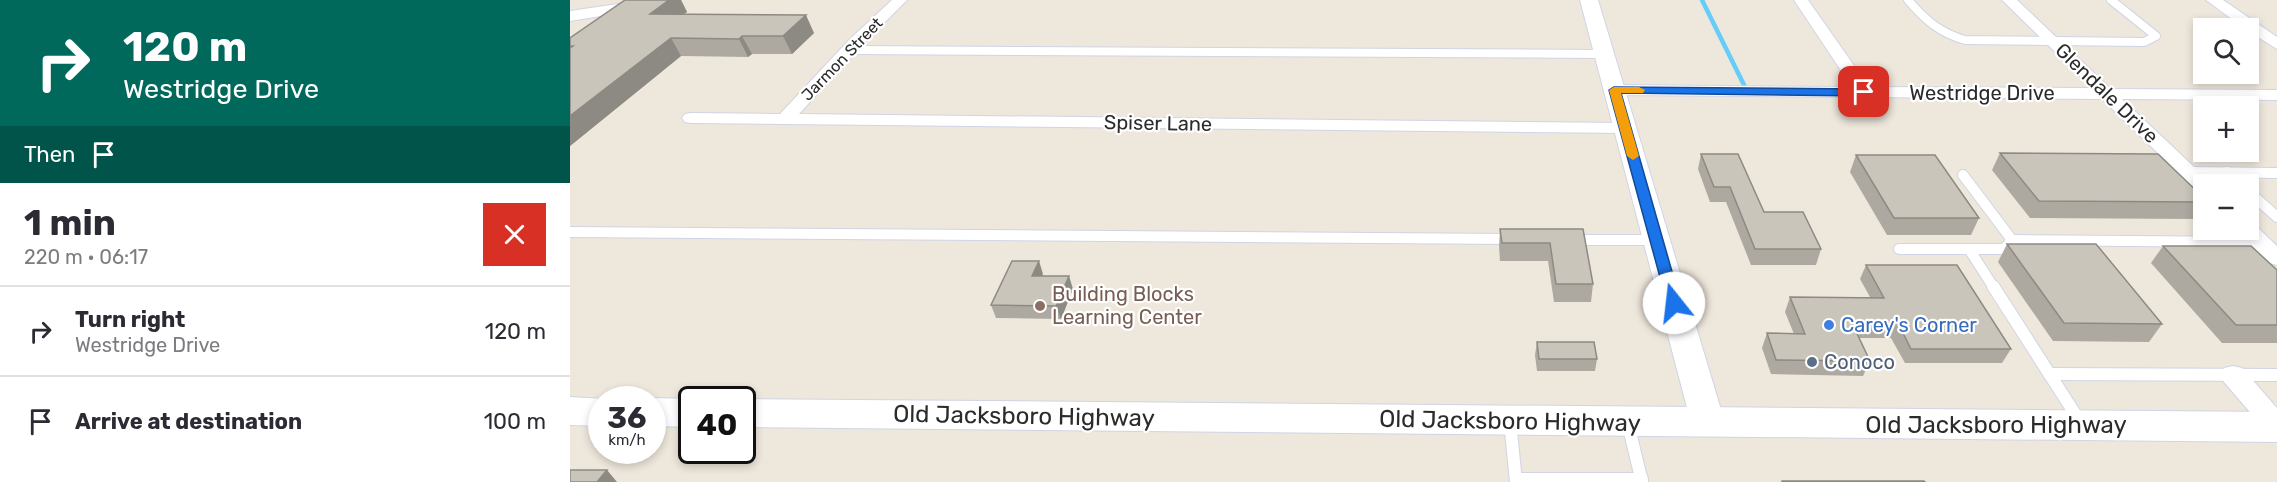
<!DOCTYPE html>
<html lang="en">
<head>
<meta charset="utf-8">
<style>
	body { margin:0; font-family:Rubik,sans-serif; background:#f2f2f3; color:#2b2b33; height:100vh; display:flex; flex-direction:column; font-size:22px; white-space:nowrap }
	* { box-sizing:border-box; margin:0 }
	p { font-size:20px; color:#7c7c81 }
	.icon { flex:none; width:33px; height:33px; fill:none; stroke:currentColor; stroke-width:2; stroke-linecap:round; stroke-linejoin:round }
	.map { position:relative; flex:1; overflow:hidden }
	.drawer { display:flex; flex-direction:column; background:#fff; width:570px }
	.drawer>* { flex:none }
	.hud { background:#00695c; color:#fff; overflow:hidden }
	.controls { position:absolute; left:1623px; top:18px; display:grid; gap:12px }
	.controls a { display:grid; place-items:center; width:66px; height:66px; border-radius:0px; background:#fff; box-shadow:0 3px 9px #0003; font-size:30px }
	.speed { position:absolute; left:18px; top:386px; display:flex; gap:12px; font-size:30px; font-weight:700; text-align:center }
	.speed>* { display:grid; place-content:center; width:78px; height:78px; border-radius:50%; background:#fff; box-shadow:0 3px 9px #0003; line-height:1 }
	.speed small { font-size:15px; font-weight:400 }
	.speed .limit { border:3px solid #111; border-radius:9px; background:#fff; color:#111 }
	.pin { position:absolute; display:grid; place-items:center; width:51px; height:51px; color:#fff; margin:-26px; border-radius:12px; box-shadow:0 3px 9px #0006 }
	.me { position:absolute; width:66px; margin:-33px; rotate:344deg; stroke-linejoin:round; filter:drop-shadow(0 0 4px #0008) }
	.turn { display:flex; align-items:center; gap:21px; height:126px; padding:0 24px; font-size:27px }
	.turn .icon { width:78px; height:78px; stroke-width:2.5 }
	.turn b { display:block; font-size:42px; line-height:51px }
	.then { display:flex; align-items:center; height:57px; padding:0 24px; background:#0003; gap:12px; font-size:22px }
	.round { display:grid; place-items:center; flex:none; width:63px; height:63px; border-radius:0px; background:#f2f2f3 }
	.overview { display:flex; align-items:center; justify-content:space-between; height:102px; padding:0 24px }
	h1 { font-size:36px; font-weight:700; line-height:45px }
	ul { padding:0; list-style:none }
	li { display:flex; align-items:center; gap:18px; height:90px; padding:0 24px; border-top:2px solid #e1e1e2 }
	li div { flex:1 }
	li b { display:block; font-size:22px }
	li em { font-style:normal }
	main { display:flex; flex:1; min-height:0 }
	.map>svg:first-child { display:block }
	.lines { fill:none; stroke-linecap:round; stroke-linejoin:round }
	.stream { stroke:#66ccfa; stroke-width:4.5 }
	.service-far2-casing { stroke:#d1d4e5; stroke-width:10 }
	.service-far1-casing { stroke:#d1d4e5; stroke-width:12 }
	.service-casing { stroke:#d1d4e5; stroke-width:14 }
	.minor-casing { stroke:#d1d4e5; stroke-width:2 }
	.tertiary-casing { stroke:#d1d4e5; stroke-width:2 }
	.secondary-casing { stroke:#d1d4e5; stroke-width:2 }
	.service-far2 { stroke:#fff; stroke-width:8 }
	.service-far1 { stroke:#fff; stroke-width:10 }
	.service { stroke:#fff; stroke-width:12 }
	.minor { fill:#fff; fill-rule:evenodd }
	.tertiary { fill:#fff; fill-rule:evenodd }
	.secondary { fill:#fff; fill-rule:evenodd }
	.wall { fill:#ada9a1 }
	.shaded-wall { fill:#8d8a83 }
	.building { fill:#c9c5bb; stroke:#8d8a83; stroke-width:1.5 }
	.route { fill:#1a73e8; stroke:#114b97; stroke-width:1.5 }
	.slow { fill:#f59e0b }
	.education-dot { fill:#8d6e63; stroke:#fff; stroke-width:2 }
	.shop-dot { fill:#3f7fe0; stroke:#fff; stroke-width:2 }
	.service-dot { fill:#5c6f8a; stroke:#fff; stroke-width:2 }
	.labels { text-anchor:middle; dominant-baseline:central; stroke-width:4.5; stroke-linejoin:round; paint-order:stroke }
	.far-street-label { font-size:16px; fill:#2b2b2b; stroke:#fff }
	.street-label { font-size:20px; fill:#2b2b2b; stroke:#fff }
	.education-label { font-size:20px; fill:#785e54; stroke:#fff; text-anchor:start }
	.shop-label { font-size:20px; fill:#366cbe; stroke:#fff; text-anchor:start }
	.service-label { font-size:20px; fill:#4e5e75; stroke:#fff; text-anchor:start }
	.near-street-label { font-size:24px; fill:#2b2b2b; stroke:#fff }
</style>
</head>
<body>
<main>
<section class="drawer">
<div class="hud">
<div class="turn"><svg class="icon" aria-label="right" viewBox="0 0 24 24"><path d="M7 20v-9h11M14 6l5 5-5 5"/></svg><div><b>120 m</b>Westridge Drive</div></div>
<div class="then">Then<svg class="icon" aria-label="arrive" viewBox="0 0 24 24"><path d="M6 21V4h12l-3 4 3 4H6"/></svg></div>
</div>
<div class="overview"><div><h1>1 min</h1><p>220 m · 06:17</p></div><a class="round" style="background:#d93025;color:#fff"><svg class="icon" aria-label="close" viewBox="0 0 24 24"><path d="M6 6l12 12M18 6L6 18"/></svg></a></div>
<ul>
<li><svg class="icon" aria-label="right" viewBox="0 0 24 24"><path d="M7 20v-9h11M14 6l5 5-5 5"/></svg><div><b>Turn right</b><p>Westridge Drive</p></div><em>120 m</em></li>
<li><svg class="icon" aria-label="arrive" viewBox="0 0 24 24"><path d="M6 21V4h12l-3 4 3 4H6"/></svg><div><b>Arrive at destination</b></div><em>100 m</em></li>
</ul>
</section>
<div class="map">
<svg width="1707" height="482" viewBox="0 0 1707 482">
	<rect width="100%" height="100%" fill="#eee7dc"/>
	<g class="lines">
		<polyline class="stream" points="1132,0 1177,91"/>
		<g class="service-far2-casing">
			<g id="service-far2">
				<path d="M 1338,0 C 1355,20 1370,33 1395,40 L 1574,42 L 1586,36 L 1541,0"/>
				<polyline points="280,50 1034,54"/>
			</g>
		</g>
		<g class="service-far1-casing">
			<g id="service-far1">
				<polyline points="1618,172 1707,173"/>
				<polyline points="1657,172 1671,184"/>
				<polyline points="1393,175 1442,240"/>
				<polyline points="1678,191 1707,217"/>
				<polyline points="0,232 942,239"/>
				<polyline points="1003,240 1086,240"/>
				<polyline points="1329,249 1434,249 1442,240 1691,242"/>
				<polyline points="1399,249 1424,288"/>
			</g>
		</g>
		<g class="service-casing">
			<g id="service">
				<polyline points="1423,286 1509,420"/>
				<polyline points="1479,374 1707,375"/>
				<polyline points="940,421 946,482"/>
				<polyline points="1058,424 1072,482"/>
				<polyline points="946,479 1072,479"/>
			</g>
		</g>
		<g class="minor-casing">
			<g id="minor">
				<polygon points="75,0 111,0 104,4 0,21 0,11"/>
				<polygon points="322,0 337,0 291,46 229,114 1055,123 1061,124 1064,128 1061,132 1055,133 121,123 115,122 112,118 115,114 121,113 210,114 279,40"/>
				<polygon points="1224,0 1238,0 1299,87 1522,88 1432,0 1447,0 1541,89 1707,90 1707,100 1552,99 1641,183 1642,184 1634,184 1634,193 1627,191 1532,99 1044,95 1038,94 1035,90 1038,86 1044,85 1282,87"/>
				<polygon points="1636,0 1653,0 1707,37 1707,49 1678,31 1678,28 1674,28"/>
				<polygon points="1678,224 1685,225 1707,246 1707,265 1699,263 1671,235 1668,230 1678,230"/>
				<polygon points="1663,366 1672,368 1707,408 1707,436 1698,433 1654,382 1651,375 1654,368"/>
			</g>
		</g>
		<g class="tertiary-casing">
			<polygon id="tertiary" points="1010,0 1028,0 1155,423 1150,432 1138,436 1126,432 1121,423"/>
		</g>
		<g class="secondary-casing">
			<g id="secondary">
				<polygon points="0,397 36,399 32,399 32,426 0,425"/>
				<polygon points="82,398 123,399 122,427 82,426 82,399 78,399"/>
				<polygon points="171,399 172,399 1707,412 1707,442 172,427"/>
			</g>
		</g>
		<use href="#service-far2" class="service-far2"/>
		<use href="#service-far1" class="service-far1"/>
		<use href="#service" class="service"/>
		<use href="#minor" class="minor"/>
		<use href="#tertiary" class="tertiary"/>
		<use href="#secondary" class="secondary"/>
	</g>
	<g class="wall">
		<polygon points="99,0 111,0 117,12 113,14 244,33 222,54 182,54 178,57 111,56 0,146 0,38"/>
		<polygon points="1430,153 1634,198 1634,208 1626,219 1460,218 1422,170"/>
		<polygon points="1131,154 1194,212 1251,249 1246,265 1181,265 1156,202 1140,202 1128,169"/>
		<polygon points="1286,155 1409,218 1401,235 1317,235 1280,172"/>
		<polygon points="930,229 1013,229 1023,284 1021,302 984,302 978,261 930,261 929,246"/>
		<polygon points="1437,244 1592,324 1579,342 1483,341 1428,262"/>
		<polygon points="1593,246 1707,270 1707,343 1652,343 1581,263"/>
		<polygon points="1296,265 1441,349 1432,363 1335,363 1321,338 1289,338 1300,361 1293,376 1201,374 1192,348 1197,333 1224,334 1215,312 1220,297 1300,297 1290,279"/>
		<polygon points="473,274 472,276 503,289 491,319 426,318 421,305"/>
		<polygon points="967,342 1027,359 1025,371 967,371 965,355"/>
	</g>
	<g class="shaded-wall">
		<polygon points="99,0 111,0 117,12 90,32 80,14"/>
		<polygon points="236,15 244,33 222,54 213,36"/>
		<polygon points="172,36 182,54 178,57 169,39"/>
		<polygon points="101,38 111,56 0,146 0,116"/>
		<polygon points="469,261 473,274 466,288 462,276"/>
		<polygon points="499,276 503,289 491,319 486,306"/>
		<polygon points="37,470 47,482 27,482"/>
	</g>
	<g class="building">
		<polygon points="55,0 99,0 80,14 236,15 213,36 172,36 169,39 101,38 0,116 0,48 3,46 0,46 0,38"/>
		<polygon points="1430,153 1588,154 1634,198 1634,202 1469,201"/>
		<polygon points="1131,154 1168,154 1194,212 1233,212 1251,249 1185,249 1160,187 1144,187"/>
		<polygon points="1286,155 1365,155 1409,218 1324,218"/>
		<polygon points="930,229 1013,229 1023,284 986,284 980,243 932,243"/>
		<polygon points="1437,244 1526,244 1592,324 1494,323"/>
		<polygon points="1593,246 1681,246 1707,270 1707,325 1666,325"/>
		<polygon points="442,261 469,261 462,276 499,276 486,306 421,305"/>
		<polygon points="1296,265 1387,265 1441,349 1341,349 1328,323 1282,323 1300,361 1206,360 1197,333 1235,334 1220,297 1314,298"/>
		<polygon points="967,342 1024,342 1027,359 969,359"/>
		<polygon points="0,470 37,470 27,482 0,482"/>
		<polygon points="1212,481 1354,481 1355,482 1212,482"/>
	</g>
	<polygon class="route" points="1044,87 1294,89 1299,92 1294,96 1051,93 1111,303 1104,308 1097,303 1039,90"/>
	<polygon class="slow" points="1069,87 1075,90 1073,93 1051,93 1069,156 1063,160 1057,156 1039,90 1044,87"/>
	<circle class="education-dot" cx="470" cy="306" r="6"/>
	<circle class="shop-dot" cx="1259" cy="325" r="6"/>
	<circle class="service-dot" cx="1242" cy="362" r="6"/>
	<g class="labels">
		<g class="far-street-label">
			<text transform="translate(272 59) rotate(-46)">Jarmon Street</text>
		</g>
		<g class="street-label">
			<text x="1412" y="93">Westridge Drive</text>
			<text transform="translate(1537 93) rotate(44)">Glendale Drive</text>
			<text transform="translate(588 123) rotate(1)">Spiser Lane</text>
		</g>
		<g class="education-label">
			<text x="482" y="294">Building Blocks<tspan x="482" dy="23">Learning Center</tspan></text>
		</g>
		<g class="shop-label">
			<text x="1271" y="325">Carey's Corner</text>
		</g>
		<g class="service-label">
			<text x="1254" y="362">Conoco</text>
		</g>
		<g class="near-street-label">
			<text transform="translate(454 416) rotate(1)">Old Jacksboro Highway</text>
			<text transform="translate(940 421) rotate(1)">Old Jacksboro Highway</text>
			<text x="1426" y="425">Old Jacksboro Highway</text>
		</g>
	</g>
</svg>
<div class="controls">
<a><svg class="icon" aria-label="search" viewBox="0 0 24 24"><circle cx="10" cy="10" r="6"/><path d="M15 15l6 6"/></svg></a>
<a>+</a>
<a>−</a>
</div>
<div class="speed"><div>36<small>km/h</small></div><div class="limit">40</div></div>
<div class="pin" style="left:1294px;top:92px;background:#d93025"><svg class="icon" aria-label="arrive" viewBox="0 0 24 24"><path d="M6 21V4h12l-3 4 3 4H6"/></svg></div>
<svg class="me" style="left:1104px;top:303px" viewBox="-20 -20 40 40"><circle r="19" fill="#fff"/><path d="M0-13L10 11 0 6-10 11z" fill="#1a73e8"/></svg>
</div>
</main>
</body>
</html>
